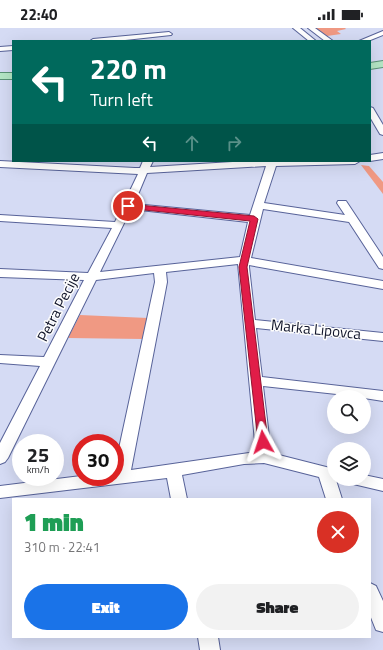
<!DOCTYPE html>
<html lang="en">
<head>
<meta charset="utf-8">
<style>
	body { margin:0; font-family:"Titillium Web",sans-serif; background:#f2f2f2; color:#202124; height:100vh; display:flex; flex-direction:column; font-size:15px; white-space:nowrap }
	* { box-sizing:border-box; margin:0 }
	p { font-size:13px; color:#757577 }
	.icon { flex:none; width:22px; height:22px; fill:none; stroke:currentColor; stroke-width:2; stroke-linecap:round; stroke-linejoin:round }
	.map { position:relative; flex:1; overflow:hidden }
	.panel { position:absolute; left:12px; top:470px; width:359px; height:140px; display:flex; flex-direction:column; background:#fff; border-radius:0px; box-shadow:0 4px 16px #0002 }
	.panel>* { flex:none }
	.banner { position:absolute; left:12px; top:12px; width:359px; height:122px; border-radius:0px; box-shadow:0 4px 16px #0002; background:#00695c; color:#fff; overflow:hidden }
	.buttons { position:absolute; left:327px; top:362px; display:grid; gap:8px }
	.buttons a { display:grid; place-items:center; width:44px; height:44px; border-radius:50%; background:#fff; box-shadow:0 4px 16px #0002; font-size:20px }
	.speed { position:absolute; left:12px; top:406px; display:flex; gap:8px; font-size:20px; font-weight:700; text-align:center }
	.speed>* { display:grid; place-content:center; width:52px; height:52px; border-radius:50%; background:#fff; box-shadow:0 4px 16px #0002; line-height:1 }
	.speed small { font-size:10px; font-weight:400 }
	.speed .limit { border:6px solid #d22; background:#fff; color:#111 }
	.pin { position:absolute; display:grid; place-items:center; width:34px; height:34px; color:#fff; margin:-17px; border:2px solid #fff; border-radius:50%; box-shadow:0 1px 4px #0007 }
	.me { position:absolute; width:44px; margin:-22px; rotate:355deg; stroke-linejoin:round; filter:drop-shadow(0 0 3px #0008) }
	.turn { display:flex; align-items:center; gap:14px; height:84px; padding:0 12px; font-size:18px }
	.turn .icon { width:52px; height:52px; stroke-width:2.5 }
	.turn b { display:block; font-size:28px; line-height:34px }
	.lanes { display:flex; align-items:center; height:38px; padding:0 12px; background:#0003; justify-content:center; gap:20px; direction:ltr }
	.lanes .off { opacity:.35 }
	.round { display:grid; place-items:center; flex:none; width:42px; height:42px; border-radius:21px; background:#f2f2f2 }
	.overview { display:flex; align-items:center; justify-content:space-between; height:68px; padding:0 12px }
	h1 { font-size:24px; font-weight:800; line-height:30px; color:#1e9e55 }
	.primary-button { display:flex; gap:8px; margin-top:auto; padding:8px 12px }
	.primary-button a { flex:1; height:46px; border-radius:24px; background:#1a73e8; color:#fff; font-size:16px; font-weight:800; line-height:46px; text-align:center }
	.primary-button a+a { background:#f2f2f2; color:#202124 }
	.status { display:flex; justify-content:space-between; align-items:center; height:28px; padding:0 20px; background:#fff; direction:ltr }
	.status svg { height:11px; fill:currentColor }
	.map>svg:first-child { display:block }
	.green { fill:#f09983 }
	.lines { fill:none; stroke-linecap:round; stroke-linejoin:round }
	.minor-casing { stroke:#586399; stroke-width:2 }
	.major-casing { stroke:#5a9276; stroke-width:2 }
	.minor { fill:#fff; fill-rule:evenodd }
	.major { fill:#b4e6c5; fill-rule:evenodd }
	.route { fill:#e11d48; stroke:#92132f }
	.labels { text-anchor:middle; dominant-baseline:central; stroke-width:3; stroke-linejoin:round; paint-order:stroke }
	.street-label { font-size:15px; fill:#11152a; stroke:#fdfdfd }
</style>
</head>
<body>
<div class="status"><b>22:40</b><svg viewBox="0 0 49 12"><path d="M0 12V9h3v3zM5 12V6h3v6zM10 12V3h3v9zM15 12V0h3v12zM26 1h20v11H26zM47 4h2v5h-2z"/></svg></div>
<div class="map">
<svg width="383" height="622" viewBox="0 0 383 622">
	<rect width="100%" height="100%" fill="#d5dbf4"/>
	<g class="green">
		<polygon points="314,0 345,0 346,1 337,3 341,6 327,8"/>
		<polygon points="361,137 369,138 383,154 383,166"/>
		<polygon points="80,287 148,290 143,311 68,310"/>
	</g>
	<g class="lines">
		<g class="minor-casing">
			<g id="minor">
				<polygon points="293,0 300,0 316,13 309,13"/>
				<polygon points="308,0 315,0 333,13 325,13"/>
				<polygon points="383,3 383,7 368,13 359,13"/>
				<polygon points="169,4 172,6 171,7 116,13 90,13 93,11"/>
				<polygon points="13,18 13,22 0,23 0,19"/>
				<polygon points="370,79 373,80 383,97 383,107 380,106 370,89"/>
				<polygon points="383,125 383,131 370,133 370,127"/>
				<path d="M 0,133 L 135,140 L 140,140 L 143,133 L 153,133 L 150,139 L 249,133 L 360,133 L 355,136 L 276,138 L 264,175 L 345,187 L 337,175 L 338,173 L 346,173 L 383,229 L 383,241 L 379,240 L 349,194 L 263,181 L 251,230 L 383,253 L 383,261 L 249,237 L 249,239 L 255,292 L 383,305 L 383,313 L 256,300 L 262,349 L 383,363 L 383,373 L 364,370 L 364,369 L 263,358 L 271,425 L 334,441 L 334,451 L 340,451 L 336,452 L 342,471 L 326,471 L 319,449 L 264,435 L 244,436 L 182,447 L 187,471 L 171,471 L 167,450 L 0,470 L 0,458 L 81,448 L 115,449 L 115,439 L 155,254 L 154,245 L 96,252 L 8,430 L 5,434 L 0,436 L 0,415 L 40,338 L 0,335 L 0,327 L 44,329 L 84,252 L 0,249 L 0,241 L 88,245 L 112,200 L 0,193 L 0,187 L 115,194 L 138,146 L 0,139 ZM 266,138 L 250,187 L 134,176 L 147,145 ZM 131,181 L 248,194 L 240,229 L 100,244 ZM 238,236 L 256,424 L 131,442 L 164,270 L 167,254 L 166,244 Z"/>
				<polygon points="364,447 383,451 383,463 349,455 347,451 364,451"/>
				<polygon points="370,555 376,558 383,573 383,604 376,602 370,587"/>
				<polygon points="198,609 218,609 220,622 200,622"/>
			</g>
		</g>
		<g class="major-casing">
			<g id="major">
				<polygon points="383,33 383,39 370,41 370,35"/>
				<rect x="0" y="45" width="13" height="6"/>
			</g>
		</g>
		<use href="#minor" class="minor"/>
		<use href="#major" class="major"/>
	</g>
	<polygon class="route" points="128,176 254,188 258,191 247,239 268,414 267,416 263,417 258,414 239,239 250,193 125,180 125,177"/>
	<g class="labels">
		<g class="street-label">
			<text transform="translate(58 279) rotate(-63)">Petra Pecije</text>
			<text transform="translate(316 301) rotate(6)">Marka Lipovca</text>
		</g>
	</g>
</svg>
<div class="buttons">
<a><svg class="icon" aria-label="search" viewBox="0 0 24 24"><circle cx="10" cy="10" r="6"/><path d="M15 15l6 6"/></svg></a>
<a><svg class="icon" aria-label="layers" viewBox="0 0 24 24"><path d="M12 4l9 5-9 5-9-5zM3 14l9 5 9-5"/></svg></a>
</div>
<div class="speed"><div>25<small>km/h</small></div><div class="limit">30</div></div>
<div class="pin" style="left:128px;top:178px;background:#d93025"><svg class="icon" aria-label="arrive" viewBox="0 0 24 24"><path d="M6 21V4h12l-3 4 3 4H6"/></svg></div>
<svg class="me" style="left:263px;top:414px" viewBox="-20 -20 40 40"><path d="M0-17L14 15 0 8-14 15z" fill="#e11d48" stroke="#fff" stroke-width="4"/></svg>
<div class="banner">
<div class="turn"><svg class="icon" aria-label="left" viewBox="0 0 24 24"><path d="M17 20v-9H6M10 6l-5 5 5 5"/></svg><div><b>220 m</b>Turn left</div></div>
<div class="lanes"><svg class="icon" aria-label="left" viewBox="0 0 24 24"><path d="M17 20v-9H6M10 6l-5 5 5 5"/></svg><svg class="icon off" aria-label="ahead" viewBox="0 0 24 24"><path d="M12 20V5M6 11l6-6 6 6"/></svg><svg class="icon off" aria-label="right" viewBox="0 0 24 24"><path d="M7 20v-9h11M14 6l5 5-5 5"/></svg></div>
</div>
<section class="panel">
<div class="overview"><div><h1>1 min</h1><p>310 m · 22:41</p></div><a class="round" style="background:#d93025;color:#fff"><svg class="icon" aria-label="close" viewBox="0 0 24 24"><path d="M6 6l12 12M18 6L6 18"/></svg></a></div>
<div class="primary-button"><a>Exit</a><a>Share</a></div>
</section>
</div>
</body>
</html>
